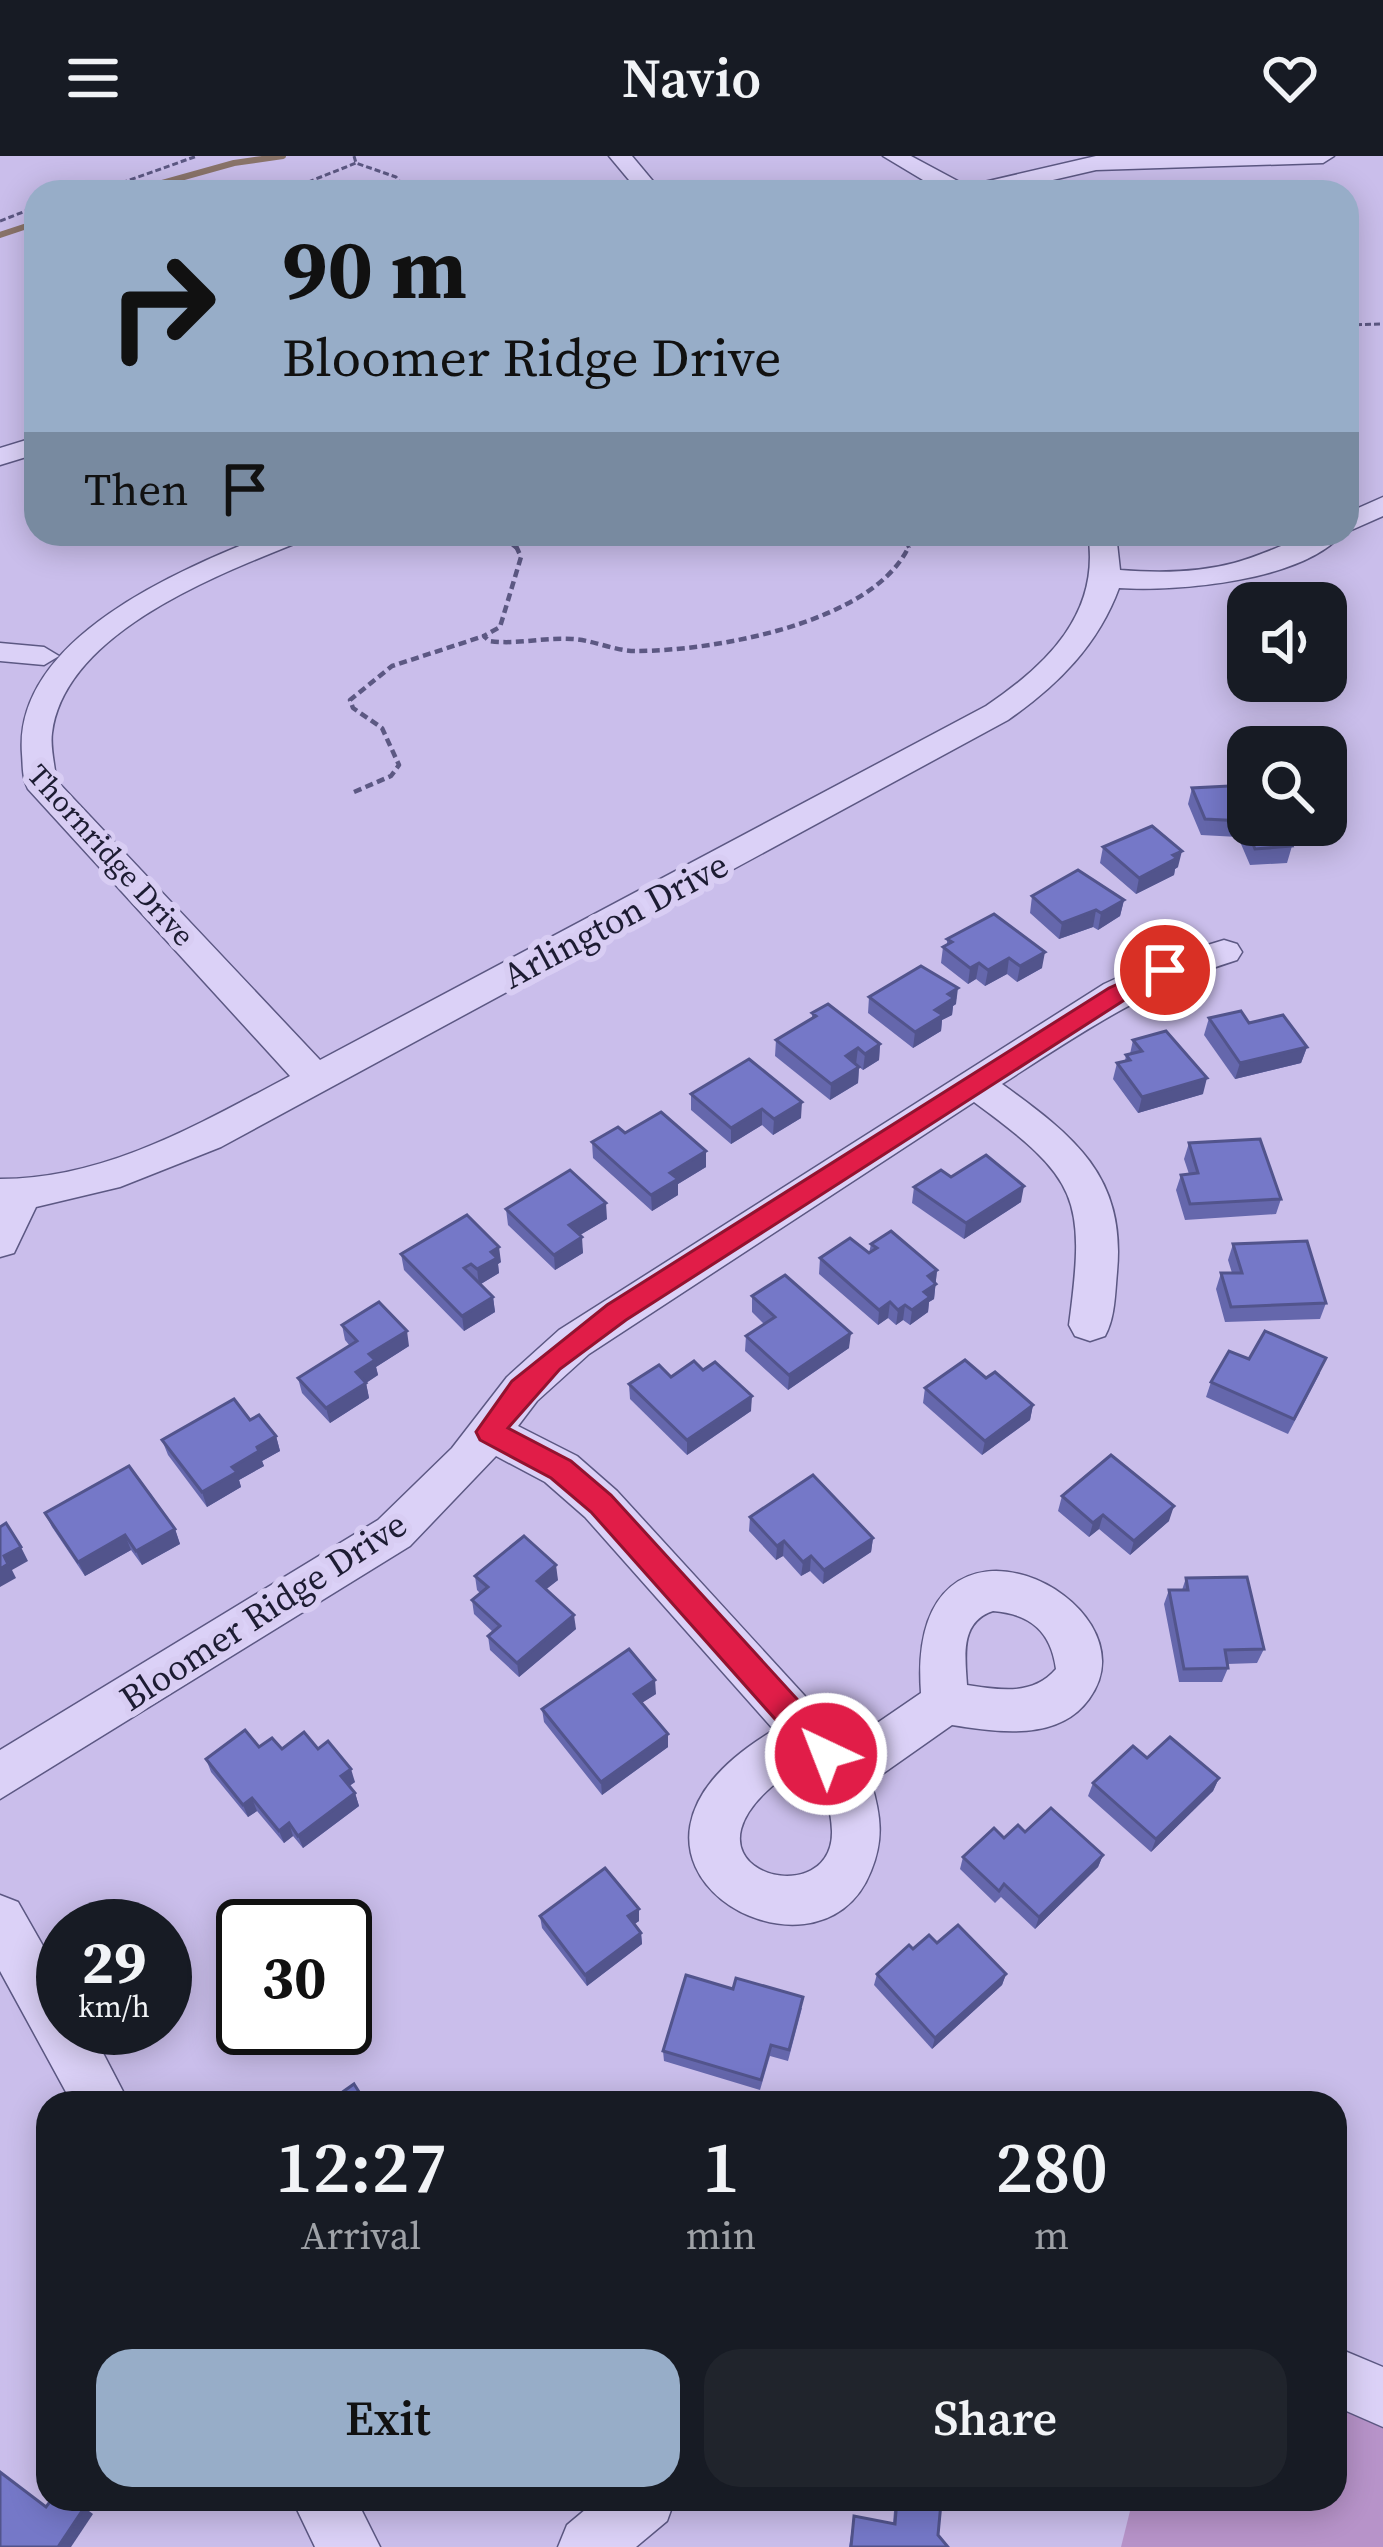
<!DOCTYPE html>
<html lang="en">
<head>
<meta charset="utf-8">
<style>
	body { margin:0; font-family:"Source Serif 4",serif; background:#20242c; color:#f1f3f6; height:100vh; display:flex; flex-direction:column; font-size:45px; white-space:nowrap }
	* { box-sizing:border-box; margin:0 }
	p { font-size:39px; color:#9ea1a6 }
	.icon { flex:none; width:66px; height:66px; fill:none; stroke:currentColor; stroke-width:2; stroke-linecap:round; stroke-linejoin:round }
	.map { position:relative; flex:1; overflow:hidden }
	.side { position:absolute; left:36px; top:1935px; width:1311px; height:420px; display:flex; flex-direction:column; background:#171b24; border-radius:36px; box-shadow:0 6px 30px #0003 }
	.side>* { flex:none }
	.top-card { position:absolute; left:24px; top:24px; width:1335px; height:366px; border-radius:36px; box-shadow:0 6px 30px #0003; background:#97adc8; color:#111; overflow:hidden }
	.controls { position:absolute; left:1227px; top:426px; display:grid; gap:24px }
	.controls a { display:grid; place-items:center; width:120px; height:120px; border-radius:24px; background:#171b24; box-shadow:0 6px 30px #0003; font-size:60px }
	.speed { position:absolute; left:36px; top:1743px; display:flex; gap:24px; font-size:60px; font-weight:700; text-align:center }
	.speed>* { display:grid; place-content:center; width:156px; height:156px; border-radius:50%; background:#171b24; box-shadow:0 6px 30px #0003; line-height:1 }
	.speed small { font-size:30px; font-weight:400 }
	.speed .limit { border:6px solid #111; border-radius:18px; background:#fff; color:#111 }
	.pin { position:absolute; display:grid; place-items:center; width:102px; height:102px; color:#fff; margin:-51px; border:6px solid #fff; border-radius:50%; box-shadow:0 3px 12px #0007 }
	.me { position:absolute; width:132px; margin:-66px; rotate:317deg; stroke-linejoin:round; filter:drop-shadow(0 0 9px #0008) }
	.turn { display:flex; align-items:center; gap:42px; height:252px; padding:0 60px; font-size:54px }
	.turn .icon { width:156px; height:156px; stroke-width:2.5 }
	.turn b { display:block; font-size:84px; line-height:102px }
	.then { display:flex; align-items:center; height:114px; padding:0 60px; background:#0003; gap:24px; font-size:45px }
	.eta { display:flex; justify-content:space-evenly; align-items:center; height:204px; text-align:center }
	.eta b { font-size:72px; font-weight:600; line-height:84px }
	.button { display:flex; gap:24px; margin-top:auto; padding:24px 60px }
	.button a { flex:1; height:138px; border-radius:36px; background:#97adc8; color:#111; font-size:48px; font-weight:600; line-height:138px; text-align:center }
	.button a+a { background:#20242c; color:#f1f3f6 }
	header { display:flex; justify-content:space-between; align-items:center; height:156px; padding:0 60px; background:#171b24; font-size:54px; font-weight:600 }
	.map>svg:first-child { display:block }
	.green { fill:#b793c9 }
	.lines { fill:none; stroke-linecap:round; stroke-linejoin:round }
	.stream { stroke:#8a746a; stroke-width:6 }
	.minor-casing { stroke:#5c5883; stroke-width:3 }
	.path-far1 { stroke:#5c5883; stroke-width:3; stroke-dasharray:6 3; stroke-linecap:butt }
	.path { stroke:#5c5883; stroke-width:4.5; stroke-dasharray:8 4.5; stroke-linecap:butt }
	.minor { fill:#dbd1f7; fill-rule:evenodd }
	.wall { fill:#6567ac }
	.shaded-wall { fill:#52548c }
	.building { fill:#7578c8; stroke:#52548c; stroke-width:3 }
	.route { fill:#e11d48; stroke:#92132f; stroke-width:3 }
	.labels { text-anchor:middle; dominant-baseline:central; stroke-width:12; stroke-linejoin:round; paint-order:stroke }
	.far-street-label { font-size:30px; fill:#1d1c33; stroke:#d8cdf3 }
	.street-label { font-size:36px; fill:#1d1c33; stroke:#d8cdf3 }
</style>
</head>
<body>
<header><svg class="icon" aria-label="menu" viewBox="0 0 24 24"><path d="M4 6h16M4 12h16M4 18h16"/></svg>Navio<svg class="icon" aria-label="heart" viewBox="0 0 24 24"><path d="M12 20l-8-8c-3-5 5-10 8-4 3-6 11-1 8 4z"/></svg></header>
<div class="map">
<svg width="1383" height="2391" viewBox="0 0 1383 2391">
	<rect width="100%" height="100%" fill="#cabeeb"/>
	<polygon class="green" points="1335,2234 1383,2246 1383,2391 1121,2391 1133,2343 1335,2343"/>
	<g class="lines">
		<g class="stream">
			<polyline points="130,36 234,7 283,0"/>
			<polyline points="0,79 36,67"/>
		</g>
		<g class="minor-casing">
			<g id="minor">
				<polygon points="609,0 632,0 662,36 639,36"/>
				<polygon points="883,0 911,0 967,30 1096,0 1334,0 1323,7 1096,14 1001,36 943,36"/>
				<polygon points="36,281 36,298 0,309 0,292"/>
				<polygon points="1383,341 1383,360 1347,376 1347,357"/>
				<path d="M 269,378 L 308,378 L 304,384 C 222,417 65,475 52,577 C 50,591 55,609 56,624 L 320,904 L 986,550 C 1047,509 1101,457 1088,378 L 1116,378 L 1120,414 C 1158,417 1197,417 1234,407 C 1278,395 1294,378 1342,378 C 1302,425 1177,436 1119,432 C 1098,489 1058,529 1008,564 L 221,991 L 120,1031 L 36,1051 L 14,1097 L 0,1101 L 0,1023 C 106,1023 199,968 290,920 L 28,633 C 22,622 23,610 22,598 C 13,482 181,413 269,378 Z"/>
				<polygon points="0,487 44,491 59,500 44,509 0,505"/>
				<path d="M 1224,784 L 1237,788 L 1242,796 L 1237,804 C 1146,832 1081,877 1002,928 C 1074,980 1126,1020 1117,1116 C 1115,1138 1115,1162 1105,1180 L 1090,1185 L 1075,1180 L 1069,1169 C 1086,1041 1079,1023 974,946 L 589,1198 L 537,1245 L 518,1270 L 577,1300 L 617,1335 L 848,1587 L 921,1537 C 905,1316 1162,1444 1089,1543 C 1058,1586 997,1576 952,1569 L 871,1626 C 881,1660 884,1683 871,1715 C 819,1850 557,1703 774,1574 L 585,1361 L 545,1326 L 496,1300 L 410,1390 L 0,1643 L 0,1594 L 378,1364 L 452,1292 L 507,1221 L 559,1174 L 1104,828 L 1152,806 ZM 993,1455 C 1030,1458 1051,1475 1056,1513 C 1033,1540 1000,1534 967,1529 C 965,1499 960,1466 993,1455 ZM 804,1607 C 822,1628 831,1647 832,1675 C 834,1765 644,1708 804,1607 Z"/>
				<polygon points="0,1739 18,1746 63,1825 63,1872 90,1872 129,1947 72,1947 0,1815"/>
				<polygon points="1335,2191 1383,2211 1383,2271 1335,2250"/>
				<polygon points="292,2343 356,2343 380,2391 315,2391"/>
				<polygon points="598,2343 675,2343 667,2365 636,2391 558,2391 567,2369"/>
			</g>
		</g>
		<g class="path-far1">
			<polyline points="354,0 356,7 396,21 408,36"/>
			<polyline points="96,36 197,0"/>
			<polyline points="283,36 356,7"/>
			<polyline points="0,65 36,51"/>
			<polyline points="1347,169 1383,168"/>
			<polyline points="498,378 517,393"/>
			<polyline points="903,378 909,393"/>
		</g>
		<g class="path">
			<path d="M 516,390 L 521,401 L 500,471 L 484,480 L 489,485 C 517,489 544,481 572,483 C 594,484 614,495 636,495 C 714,495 874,467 909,390"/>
			<polyline points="354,636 391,620 399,609 382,572 353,552 350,544 392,510 484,480"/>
		</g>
		<use href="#minor" class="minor"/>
	</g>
	<g class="wall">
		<polygon points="1192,632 1292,690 1287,707 1250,709 1238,681 1201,679 1188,648"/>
		<polygon points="1103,691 1178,711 1175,713 1174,719 1136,738 1100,707"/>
		<polygon points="1032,740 1124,744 1120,760 1098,774 1093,771 1059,783 1030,757"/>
		<polygon points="947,783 1042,812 1017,826 1007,818 985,830 976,823 968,828 941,807 943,791 947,789"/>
		<polygon points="869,841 956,848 953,850 952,859 942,864 941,875 913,892 868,857"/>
		<polygon points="812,857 880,888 879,904 863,914 859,911 858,927 830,944 775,900 776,884 812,863"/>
		<polygon points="1209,862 1249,867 1307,891 1301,907 1235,923 1204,879"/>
		<polygon points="1133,884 1203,938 1138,957 1113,923 1117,907 1125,905 1126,899 1130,898"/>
		<polygon points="691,938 801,962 773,979 762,969 731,988 691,954"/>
		<polygon points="625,977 706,995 706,1011 678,1028 678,1039 652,1055 593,1002 592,986"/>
		<polygon points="1189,987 1281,1043 1276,1058 1185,1064 1176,1034 1181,1019 1189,1018 1184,1003"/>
		<polygon points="951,1021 1021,1046 964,1083 912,1047 914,1031"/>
		<polygon points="506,1053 607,1063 580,1079 583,1097 555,1114 508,1069"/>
		<polygon points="871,1088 937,1114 934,1143 929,1146 928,1156 910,1169 903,1164 896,1169 888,1162 878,1169 819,1118 820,1102 869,1097"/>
		<polygon points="1233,1088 1326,1147 1320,1163 1225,1166 1216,1133 1221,1117 1232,1117 1228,1104"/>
		<polygon points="401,1098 501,1106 498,1108 499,1117 481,1128 493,1141 495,1156 464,1175 404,1114"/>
		<polygon points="752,1140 849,1192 788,1234 745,1195 746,1180 764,1168 752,1156"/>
		<polygon points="342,1169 409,1190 376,1211 378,1219 366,1227 369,1242 330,1267 302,1237 298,1222 350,1190 345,1184"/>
		<polygon points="1249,1203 1320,1217 1288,1278 1206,1241 1211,1226"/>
		<polygon points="671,1221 751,1255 687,1299 630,1243 629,1228"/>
		<polygon points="986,1222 1033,1249 1030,1264 982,1299 923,1247 925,1232"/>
		<polygon points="250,1264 276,1280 280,1295 262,1305 264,1310 239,1324 241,1331 207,1351 168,1299 162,1284"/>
		<polygon points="1062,1340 1169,1365 1130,1399 1099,1373 1089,1381 1058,1355"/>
		<polygon points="45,1357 175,1373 180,1388 142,1409 131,1394 85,1420 52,1371"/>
		<polygon points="750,1361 873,1382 871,1396 823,1428 810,1415 801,1420 783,1400 776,1404 749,1375"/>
		<polygon points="475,1420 558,1424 546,1433 576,1473 519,1521 490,1494 488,1480 493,1476 474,1458 472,1444 480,1437 477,1434"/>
		<polygon points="1186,1422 1264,1493 1257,1507 1227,1508 1228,1512 1222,1526 1179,1526 1164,1448 1169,1434 1182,1434"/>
		<polygon points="656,1538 641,1547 668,1578 668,1591 602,1639 544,1566 542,1553"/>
		<polygon points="259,1591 282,1593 318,1593 355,1626 349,1630 355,1637 359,1650 303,1692 293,1680 284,1687 257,1655 248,1661 211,1616 206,1603"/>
		<polygon points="1147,1602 1219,1622 1213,1635 1151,1696 1088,1640 1093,1627"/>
		<polygon points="1025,1676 1103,1699 1098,1711 1035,1773 1001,1741 995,1747 960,1713 963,1701 1004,1682"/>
		<polygon points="540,1760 639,1765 634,1768 641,1777 642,1788 587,1830 542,1772"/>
		<polygon points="913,1793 1006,1818 1002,1829 932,1893 874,1829 877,1818"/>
		<polygon points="733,1833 802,1852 788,1905 770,1900 760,1934 664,1905 663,1895"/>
		<polygon points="895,2343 921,2343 938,2379 948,2391 849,2391 854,2360 893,2367"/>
	</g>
	<g class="shaded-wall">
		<polygon points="1182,695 1178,711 1175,713 1174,719 1136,738 1139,722 1173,699"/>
		<polygon points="1124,744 1120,760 1098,774 1101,757"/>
		<polygon points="1096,754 1093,771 1059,783 1062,767"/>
		<polygon points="1045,796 1042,812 1017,826 1020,810"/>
		<polygon points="1009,802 1007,818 985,830 988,814"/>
		<polygon points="979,807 976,823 968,828 970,812"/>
		<polygon points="958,832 956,848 953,850 952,859 942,864 941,875 913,892 915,876 948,838"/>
		<polygon points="880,888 879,904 863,914 865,898"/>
		<polygon points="1307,891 1301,907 1235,923 1240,907"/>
		<polygon points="858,892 856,908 846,900"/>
		<polygon points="859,911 858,927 830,944 831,928"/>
		<polygon points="1207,922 1203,938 1138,957 1142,941"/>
		<polygon points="802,946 801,962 773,979 774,963"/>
		<polygon points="762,953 762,969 731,988 731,972"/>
		<polygon points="706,995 706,1011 678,1028 678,1039 652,1055 651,1039 670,1017"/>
		<polygon points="1024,1030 1021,1046 964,1083 966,1067"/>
		<polygon points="606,1047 607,1063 570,1085 569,1069"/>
		<polygon points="582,1081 583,1097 555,1114 554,1099"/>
		<polygon points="499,1091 501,1106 498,1108 499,1117 479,1129 477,1113 491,1096"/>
		<polygon points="937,1114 934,1143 929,1146 928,1156 910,1169 912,1154 928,1120"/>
		<polygon points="493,1141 495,1156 464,1175 462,1160"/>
		<polygon points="890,1146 888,1162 878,1169 879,1154"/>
		<polygon points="905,1149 903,1164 896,1169 898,1154"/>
		<polygon points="407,1175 409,1190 376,1211 378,1219 366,1227 369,1242 330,1267 326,1252 369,1198"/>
		<polygon points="851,1177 849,1192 788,1234 789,1219"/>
		<polygon points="752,1240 751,1255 687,1299 687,1284"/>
		<polygon points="1033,1249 1030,1264 982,1299 985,1285"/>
		<polygon points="276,1280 280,1295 262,1305 264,1310 239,1324 241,1331 207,1351 202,1336 257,1291"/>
		<polygon points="1174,1350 1169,1365 1130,1399 1134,1385"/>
		<polygon points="1103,1359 1099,1373 1089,1381 1093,1367"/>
		<polygon points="175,1373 180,1388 142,1409 136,1395"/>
		<polygon points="125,1379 131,1394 85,1420 78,1406"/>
		<polygon points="873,1382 871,1396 823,1428 824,1414"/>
		<polygon points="784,1385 783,1400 776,1404 777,1390"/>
		<polygon points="21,1391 28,1405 12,1414 16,1422 0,1431 0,1413 4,1400"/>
		<polygon points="811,1400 810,1415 801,1420 803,1406"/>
		<polygon points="556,1409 558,1424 539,1439 537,1425"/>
		<polygon points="574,1459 576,1473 519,1521 517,1507"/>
		<polygon points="655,1524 656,1538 634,1552 634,1538"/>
		<polygon points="668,1578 668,1591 602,1639 601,1626"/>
		<polygon points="351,1613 355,1626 345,1633 341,1620"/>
		<polygon points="1219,1622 1213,1635 1151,1696 1156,1683"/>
		<polygon points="355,1637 359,1650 303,1692 298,1680"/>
		<polygon points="252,1642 257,1655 248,1661 243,1649"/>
		<polygon points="289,1667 293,1680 284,1687 279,1675"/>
		<polygon points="1103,1699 1098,1711 1035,1773 1039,1761"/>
		<polygon points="639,1753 639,1765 629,1772 628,1760"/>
		<polygon points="641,1777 642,1788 587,1830 585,1819"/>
		<polygon points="1006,1818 1002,1829 932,1893 935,1882"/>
		<polygon points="73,2343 93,2358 71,2391 58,2391"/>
	</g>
	<g class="building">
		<polygon points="1248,629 1248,669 1282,669 1292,690 1255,693 1243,665 1205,663 1192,632"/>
		<polygon points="1152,670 1182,695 1173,699 1177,702 1139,722 1103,691"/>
		<polygon points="1078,714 1124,744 1101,757 1096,754 1062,767 1032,740"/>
		<polygon points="994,758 1045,796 1020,810 1009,802 988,814 979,807 970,812 943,791 952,786 947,783"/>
		<polygon points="921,810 958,832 948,838 954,842 935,854 943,859 915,876 869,841"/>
		<polygon points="828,848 880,888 865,898 858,892 846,900 859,911 831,928 776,884 816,860 812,857"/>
		<polygon points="1241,855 1249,867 1283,859 1307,891 1240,907 1209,862"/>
		<polygon points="1166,875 1207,922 1142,941 1117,907 1130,904 1126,899 1142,895 1133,884"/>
		<polygon points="749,903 802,946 774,963 762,953 731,972 691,938"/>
		<polygon points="661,956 706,995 670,1017 678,1023 651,1039 592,986 618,971 625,977"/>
		<polygon points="1260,983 1281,1043 1190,1048 1181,1019 1198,1017 1189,987"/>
		<polygon points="986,999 1024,1030 966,1067 914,1031 941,1014 951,1021"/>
		<polygon points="570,1014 606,1047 569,1069 582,1081 554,1099 506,1053"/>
		<polygon points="467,1059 499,1091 491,1096 497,1102 477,1113 471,1108 464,1112 493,1141 462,1160 401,1098"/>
		<polygon points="891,1075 937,1114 928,1120 936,1128 924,1136 930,1141 912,1154 905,1149 898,1154 890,1146 879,1154 820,1102 850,1082 869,1097 877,1092 871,1088"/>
		<polygon points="1307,1085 1326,1147 1231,1151 1221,1117 1242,1117 1233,1088"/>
		<polygon points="785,1119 851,1177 789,1219 746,1180 775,1161 752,1140"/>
		<polygon points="379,1146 407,1175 369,1198 375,1204 356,1216 366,1227 326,1252 298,1222 357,1185 342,1169"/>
		<polygon points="1265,1175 1326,1202 1294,1263 1211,1226 1229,1195 1249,1203"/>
		<polygon points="965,1204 986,1222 995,1216 1033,1249 985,1285 925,1232"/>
		<polygon points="694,1205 703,1214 715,1206 752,1240 687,1284 629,1228 659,1209 671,1221"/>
		<polygon points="234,1243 250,1264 259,1259 276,1280 257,1291 259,1295 232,1311 237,1316 202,1336 162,1284"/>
		<polygon points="1111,1299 1174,1350 1134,1385 1103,1359 1093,1367 1062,1340"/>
		<polygon points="129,1310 175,1373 136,1395 125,1379 78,1406 45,1357"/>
		<polygon points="813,1319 873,1382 824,1414 811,1400 803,1406 784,1385 777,1390 750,1361"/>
		<polygon points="6,1367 21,1391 4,1400 8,1408 0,1413 0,1371"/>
		<polygon points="524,1380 556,1409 537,1425 574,1459 517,1507 488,1480 500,1470 472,1444 488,1431 475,1420"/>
		<polygon points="1247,1421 1264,1493 1225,1494 1228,1512 1184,1513 1169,1434 1188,1434 1186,1422"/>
		<polygon points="629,1493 655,1524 634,1538 668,1578 601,1626 542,1553"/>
		<polygon points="245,1574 259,1591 272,1582 282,1593 304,1576 318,1593 328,1585 351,1613 341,1620 355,1637 298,1680 289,1667 279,1675 252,1642 243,1649 206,1603"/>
		<polygon points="1170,1581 1219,1622 1156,1683 1093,1627 1133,1590 1147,1602"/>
		<polygon points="1051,1652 1103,1699 1039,1761 1004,1728 999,1735 963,1701 994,1672 1004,1682 1018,1669 1025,1676"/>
		<polygon points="605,1712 639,1753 628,1760 641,1777 585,1819 540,1760"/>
		<polygon points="958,1769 1006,1818 935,1882 877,1818 909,1789 913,1793 929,1779 937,1787"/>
		<polygon points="686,1819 733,1833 736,1822 803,1841 789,1894 771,1889 761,1924 663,1895"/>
		<polygon points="354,1928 366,1947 327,1947"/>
		<polygon points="1335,1996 1343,2001 1335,2018"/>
		<polygon points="0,2316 46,2351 52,2343 72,2343 84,2352 58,2391 0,2391"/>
		<polygon points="897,2343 921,2343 941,2347 938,2379 948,2391 851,2391 854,2360 895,2368"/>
	</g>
	<polygon class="route" points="1165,807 1173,809 1173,820 1126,843 626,1164 560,1213 508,1272 571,1305 611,1339 838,1588 842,1598 838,1608 826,1613 815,1608 591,1356 551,1322 480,1284 476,1276 512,1225 607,1149 1109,832"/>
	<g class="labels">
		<g class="far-street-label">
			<text transform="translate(111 699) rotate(48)">Thornridge Drive</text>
		</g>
		<g class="street-label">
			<text transform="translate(615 764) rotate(-28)">Arlington Drive</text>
			<text transform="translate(263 1455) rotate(-33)">Bloomer Ridge Drive</text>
		</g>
	</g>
</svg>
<div class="controls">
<a><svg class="icon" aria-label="sound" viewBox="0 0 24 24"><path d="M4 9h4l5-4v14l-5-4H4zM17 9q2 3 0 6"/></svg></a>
<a><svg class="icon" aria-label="search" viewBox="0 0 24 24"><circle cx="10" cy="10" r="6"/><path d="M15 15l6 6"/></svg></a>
</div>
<div class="speed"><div>29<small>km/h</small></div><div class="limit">30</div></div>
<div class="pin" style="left:1165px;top:814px;background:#d93025"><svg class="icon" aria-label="arrive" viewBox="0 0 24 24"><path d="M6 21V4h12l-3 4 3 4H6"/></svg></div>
<svg class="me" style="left:826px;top:1598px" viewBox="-20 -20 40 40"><circle r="17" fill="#e11d48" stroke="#fff" stroke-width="3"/><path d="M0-11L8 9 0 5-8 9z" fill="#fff"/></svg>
<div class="top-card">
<div class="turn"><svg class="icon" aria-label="right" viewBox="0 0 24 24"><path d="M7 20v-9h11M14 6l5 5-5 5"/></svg><div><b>90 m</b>Bloomer Ridge Drive</div></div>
<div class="then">Then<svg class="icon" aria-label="arrive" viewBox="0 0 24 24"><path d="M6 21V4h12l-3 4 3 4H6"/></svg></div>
</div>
<section class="side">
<div class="eta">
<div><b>12:27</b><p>Arrival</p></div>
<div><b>1</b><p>min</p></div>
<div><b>280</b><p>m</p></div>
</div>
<div class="button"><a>Exit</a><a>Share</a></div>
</section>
</div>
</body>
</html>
